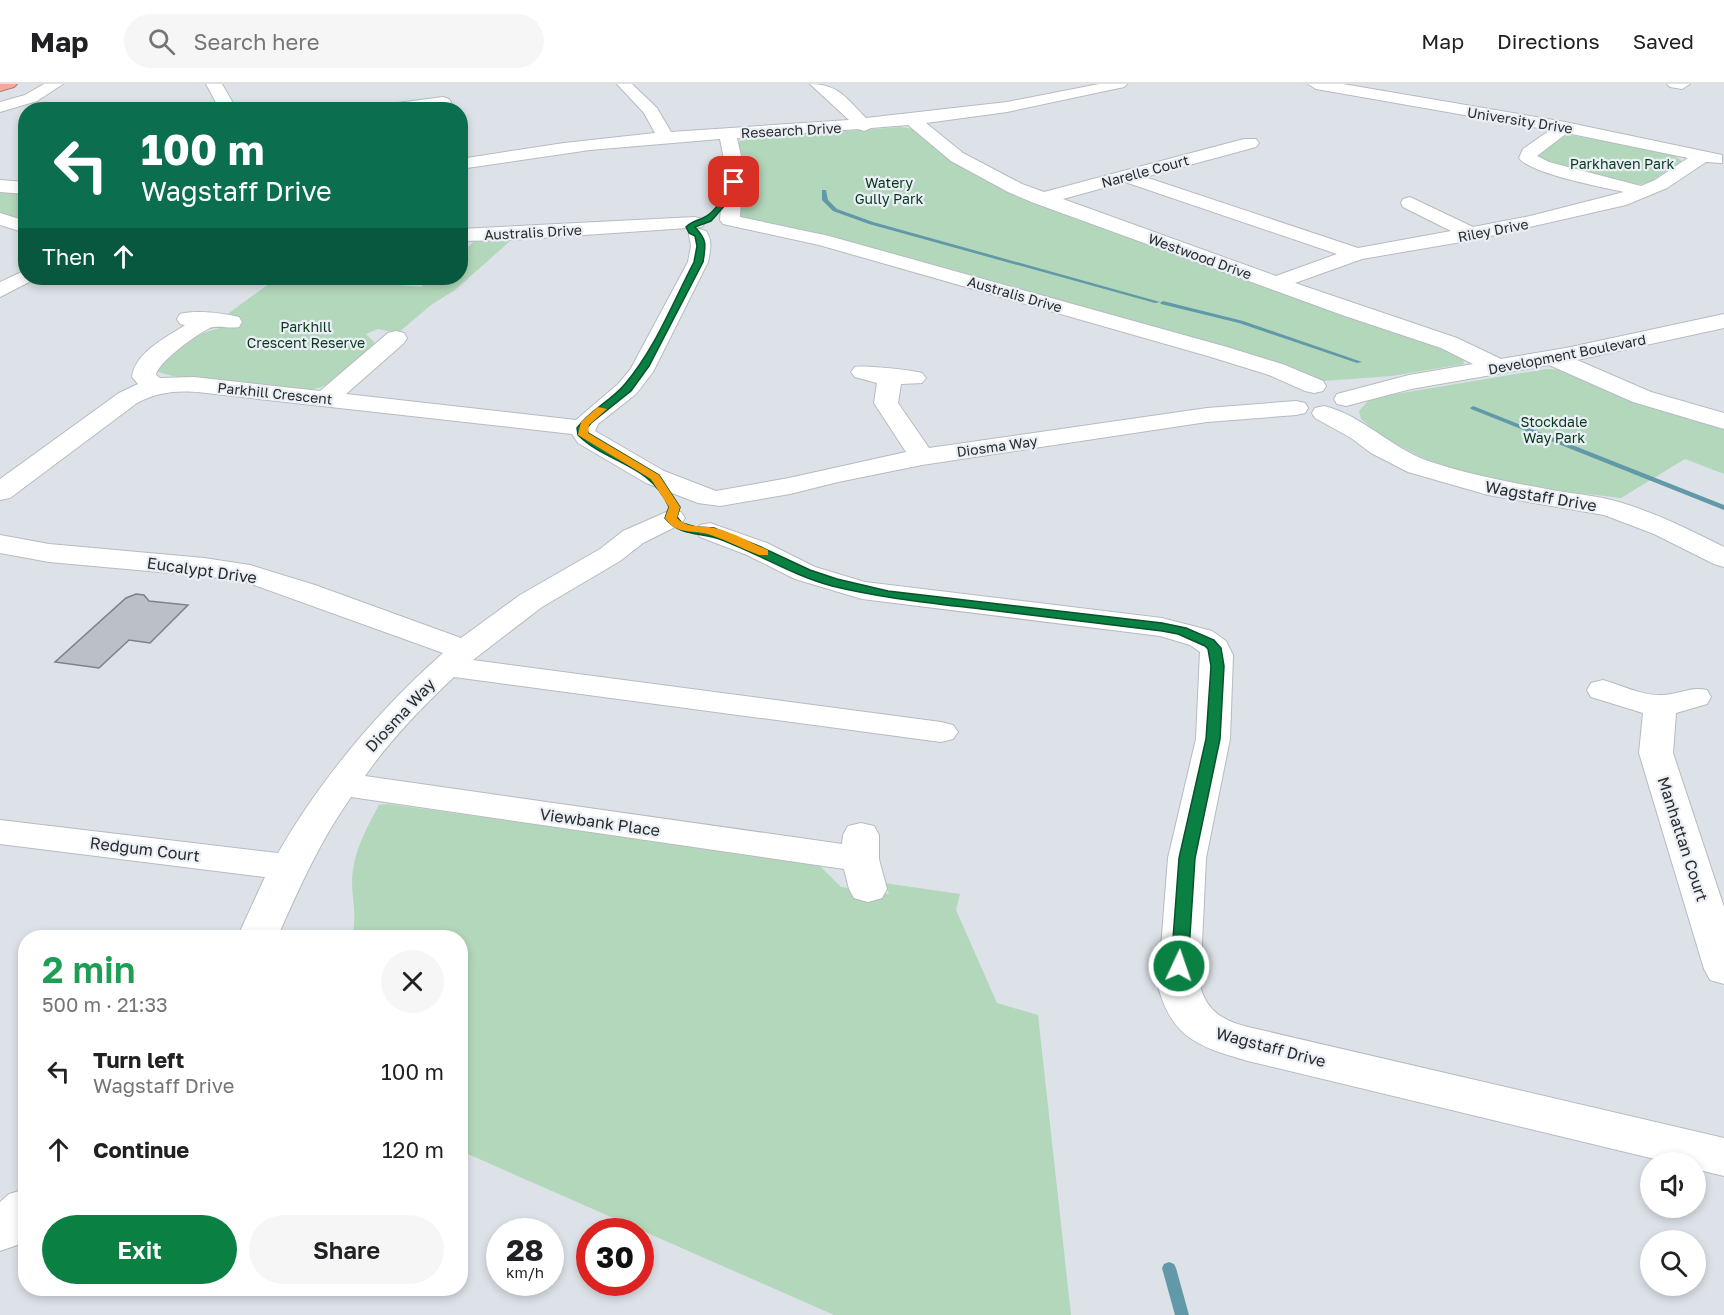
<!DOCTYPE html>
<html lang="en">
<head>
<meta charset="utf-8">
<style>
	body { margin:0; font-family:"Golos Text",sans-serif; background:#f6f6f6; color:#202124; height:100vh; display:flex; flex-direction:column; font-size:22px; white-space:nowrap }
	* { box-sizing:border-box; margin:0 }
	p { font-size:20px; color:#757577 }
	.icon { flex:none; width:33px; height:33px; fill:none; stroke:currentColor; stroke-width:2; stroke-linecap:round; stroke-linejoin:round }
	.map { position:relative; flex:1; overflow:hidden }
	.drawer { position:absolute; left:18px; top:846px; width:450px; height:366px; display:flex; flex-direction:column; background:#fff; border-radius:24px; box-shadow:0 3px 9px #0003 }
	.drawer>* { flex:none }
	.banner { position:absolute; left:18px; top:18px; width:450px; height:183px; border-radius:24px; box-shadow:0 3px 9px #0003; background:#0b6e4f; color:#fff; overflow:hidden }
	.controls { position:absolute; left:1640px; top:1068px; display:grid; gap:12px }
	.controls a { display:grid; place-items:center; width:66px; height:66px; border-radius:50%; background:#fff; box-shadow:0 3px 9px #0003; font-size:30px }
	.speed { position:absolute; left:486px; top:1134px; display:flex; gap:12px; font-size:30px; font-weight:700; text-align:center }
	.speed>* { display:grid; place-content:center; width:78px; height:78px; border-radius:50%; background:#fff; box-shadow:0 3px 9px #0003; line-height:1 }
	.speed small { font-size:15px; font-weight:400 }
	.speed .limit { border:9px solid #d22; background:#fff; color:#111 }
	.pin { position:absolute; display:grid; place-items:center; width:51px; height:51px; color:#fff; margin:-26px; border-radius:12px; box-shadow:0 3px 9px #0006 }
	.me { position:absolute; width:66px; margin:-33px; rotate:3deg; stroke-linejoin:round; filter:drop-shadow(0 0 4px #0008) }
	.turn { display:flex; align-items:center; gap:21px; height:126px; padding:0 24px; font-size:27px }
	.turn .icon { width:78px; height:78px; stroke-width:2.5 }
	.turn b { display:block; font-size:42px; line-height:51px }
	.then { display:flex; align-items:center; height:57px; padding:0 24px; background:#0003; gap:12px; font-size:22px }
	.round { display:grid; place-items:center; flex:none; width:63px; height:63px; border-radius:32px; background:#f6f6f6 }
	.overview { display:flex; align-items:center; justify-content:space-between; height:102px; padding:0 24px }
	h1 { font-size:36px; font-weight:600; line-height:45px; color:#1e9e55 }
	.action { display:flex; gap:12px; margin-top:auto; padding:12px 24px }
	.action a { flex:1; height:69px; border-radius:36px; background:#0b8043; color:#fff; font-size:24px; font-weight:600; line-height:69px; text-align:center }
	.action a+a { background:#f6f6f6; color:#202124 }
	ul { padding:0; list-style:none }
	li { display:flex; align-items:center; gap:18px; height:78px; padding:0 24px }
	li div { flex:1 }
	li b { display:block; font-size:22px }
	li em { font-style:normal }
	header { display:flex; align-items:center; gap:36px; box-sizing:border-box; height:84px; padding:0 30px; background:#fff; border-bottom:2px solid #e0e0e0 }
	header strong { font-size:28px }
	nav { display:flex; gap:33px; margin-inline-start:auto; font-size:21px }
	.search { width:420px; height:54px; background:#f6f6f6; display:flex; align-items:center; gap:15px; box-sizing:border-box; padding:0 21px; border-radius:33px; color:#757577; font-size:22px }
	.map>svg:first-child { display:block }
	.green { fill:#b3d7bb }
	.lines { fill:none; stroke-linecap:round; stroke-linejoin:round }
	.stream { fill:#6299a9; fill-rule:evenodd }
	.building { fill:#bbbfc6; stroke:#7e8288; stroke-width:1.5 }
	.minor-casing { stroke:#b6bbc1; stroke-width:2 }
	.highway-casing { stroke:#ae7d74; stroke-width:2 }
	.minor { fill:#fff; fill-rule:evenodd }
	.highway { fill:#f6a99a; fill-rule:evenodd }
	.route { fill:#0b8043; stroke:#07532c; stroke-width:1.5 }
	.slow { fill:#f59e0b }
	.labels { text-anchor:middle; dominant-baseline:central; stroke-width:4.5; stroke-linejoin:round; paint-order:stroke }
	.far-street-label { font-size:14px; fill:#292b2d; stroke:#eaeff5 }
	.far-park-label { font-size:14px; fill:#08391b; stroke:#eaeff5 }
	.street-label { font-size:16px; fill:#292b2d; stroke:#eaeff5 }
</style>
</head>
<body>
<header>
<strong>Map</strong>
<div class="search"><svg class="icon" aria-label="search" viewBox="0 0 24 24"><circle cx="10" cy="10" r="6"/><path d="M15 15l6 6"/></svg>Search here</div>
<nav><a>Map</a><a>Directions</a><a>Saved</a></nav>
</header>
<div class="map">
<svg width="1724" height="1231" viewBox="0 0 1724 1231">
	<rect width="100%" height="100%" fill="#dde2e8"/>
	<g class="green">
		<path d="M 901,43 L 914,45 L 947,73 L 1446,264 L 1463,275 L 1464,280 L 1392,292 L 1323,297 L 738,134 L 734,122 C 742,99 744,84 737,60 L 743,55 Z"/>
		<polygon points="1570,51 1670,69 1682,77 1650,98 1636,101 1537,75 1536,70 1561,53"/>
		<polygon points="0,104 25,106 25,139 0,132"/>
		<path d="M 509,153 L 509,158 L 455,206 L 431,221 L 398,249 L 378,245 L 366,250 L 374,258 L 373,264 C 352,283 335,304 306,306 C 282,304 168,297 155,286 L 156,279 L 196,251 L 230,241 L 222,234 L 277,194 L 316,194 L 421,203 L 432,194 L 460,194 L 461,169 L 478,154 Z"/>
		<polygon points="1546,285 1564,286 1724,341 1724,390 1685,375 1621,414 1546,405 1501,398 1429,377 1384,354 1361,335 1359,327 1368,317 1384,312"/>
		<path d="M 388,720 L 818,780 L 841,803 L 889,810 L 884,799 L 960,810 L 956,826 L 997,919 L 1038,931 L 1071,1231 L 834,1231 L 461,1067 L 460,854 L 351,854 C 358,835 352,816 352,797 C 353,769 366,745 379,721 Z"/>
	</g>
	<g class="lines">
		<g class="stream">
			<polygon points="822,106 826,106 828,116 837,125 873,138 1160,218 1155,219 869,140 833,127 822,116"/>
			<polygon points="1163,217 1243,237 1362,278 1357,279 1239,239 1161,220 1160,219"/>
			<polygon points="1473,322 1724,421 1724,426 1471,325 1470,324"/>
			<polygon points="1169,1178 1174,1180 1176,1184 1189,1231 1175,1231 1162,1184 1164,1180"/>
		</g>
	</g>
	<polygon class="building" points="136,510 144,511 149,517 188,521 150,559 129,556 99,584 55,578 126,514"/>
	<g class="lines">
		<g class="minor-casing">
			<g id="minor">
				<polygon points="44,0 63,0 37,17 0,28 0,18 25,11"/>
				<polygon points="206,0 222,0 237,26 220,26"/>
				<path d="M 617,0 L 632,0 L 657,24 L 671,48 L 849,36 L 810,0 C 839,0 847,15 866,34 L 1007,18 L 1099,0 L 1127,0 L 1124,3 L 1007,28 L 926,39 L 963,69 L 1022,100 L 1044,108 L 1244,55 L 1256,55 L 1259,59 L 1256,63 L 1145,93 L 1358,164 L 1451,147 L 1403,123 L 1401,119 L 1403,115 L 1410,113 L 1473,143 L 1530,132 L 1624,108 C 1602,103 1531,90 1519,74 L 1523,65 L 1550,46 L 1316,5 L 1308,0 L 1343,0 L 1565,38 L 1722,71 L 1722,79 L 1706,78 L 1667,104 L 1626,121 L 1473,156 L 1362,175 L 1295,199 L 1457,254 L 1501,275 L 1566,264 L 1724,230 L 1724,244 L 1577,276 L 1651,308 L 1724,329 L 1724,345 L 1633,318 L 1549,281 L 1411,305 L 1346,322 L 1337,320 L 1334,315 L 1337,310 L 1409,291 L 1473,280 L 1441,264 L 1342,231 L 1034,119 L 1008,108 L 951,77 L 908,41 L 871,44 L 864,47 L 858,45 L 737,54 L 743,81 L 740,133 L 829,152 L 1227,263 L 1285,281 L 1323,297 L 1326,302 L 1323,307 L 1314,309 L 1305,307 L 1269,291 L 1211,273 L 819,161 L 723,140 L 720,136 L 725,81 L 720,55 L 590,66 L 460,85 L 460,75 L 564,59 L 655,49 L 644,29 ZM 1567,49 L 1688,74 L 1655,96 L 1641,102 L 1549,78 L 1537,72 ZM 1125,98 L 1337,170 L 1276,192 L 1063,115 Z"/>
				<polygon points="1667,0 1690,0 1682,5 1670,3"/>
				<polygon points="443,13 449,15 451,18 449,21 423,26 374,26 382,21"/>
				<polygon points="0,96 26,98 26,110 0,108"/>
				<polygon points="0,129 26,137 26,149 0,141"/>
				<polygon points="695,133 702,135 705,139 702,143 511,156 460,157 460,145"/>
				<path d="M 699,145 L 706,147 C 713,157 710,167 708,178 L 653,288 L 636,310 L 598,340 L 595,347 L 664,387 L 716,407 L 789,394 L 906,368 L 874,319 L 877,299 L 855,293 L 851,288 L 855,283 C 864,281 912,286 922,289 L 926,294 L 922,299 L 901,300 L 898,319 L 929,364 L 1207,324 L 1296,317 L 1305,319 L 1308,324 L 1305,329 L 1296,331 L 1207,338 L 922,381 L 838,398 L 790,410 L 720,422 L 698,419 L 646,399 L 578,359 L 572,350 L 206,309 C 180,306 160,307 137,319 L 10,414 L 0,416 L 0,395 L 119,309 L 138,300 L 132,293 C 135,268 166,254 185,241 L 180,240 L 177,235 L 180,230 C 197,226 222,229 239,233 L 242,238 L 239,243 C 230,245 218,241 210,244 C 198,249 157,279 156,291 L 160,294 L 194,293 L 320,307 L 388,249 L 396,247 L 404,249 L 407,254 L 404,259 L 346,310 L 576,336 L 618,300 L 630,286 L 688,178 L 691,162 L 689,151 L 692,147 Z"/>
				<polygon points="26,186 26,194 35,194 33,196 0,213 0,198"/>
				<path d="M 1324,322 C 1362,331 1391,364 1428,377 C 1470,391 1513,399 1557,407 C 1577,410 1599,412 1619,418 C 1656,429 1690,446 1724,463 L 1724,483 L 1714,480 L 1654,450 L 1604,431 L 1488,411 L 1408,388 L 1371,369 L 1351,354 L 1315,334 L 1312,329 L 1315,324 Z"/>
				<path d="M 671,426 L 681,428 L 685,434 L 681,440 L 643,459 L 620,477 L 542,523 L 473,576 L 941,638 L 953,641 L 958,648 L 953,655 L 941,658 L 454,593 C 422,623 390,656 365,692 L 842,760 L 843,751 L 848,742 L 861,739 L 874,742 L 879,751 L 879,775 L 887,805 L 882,814 L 868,818 L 854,814 L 849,805 L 844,785 L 351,713 C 320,757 299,804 277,854 L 237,854 L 265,793 L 0,760 L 0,736 L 278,769 C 322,693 378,627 443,569 L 246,498 L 204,492 L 49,478 L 0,469 L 0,451 L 49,460 L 204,474 L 250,481 L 315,501 L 461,554 L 520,511 L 600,465 L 623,447 Z"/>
				<path d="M 710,439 L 767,459 L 815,483 L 865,498 L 1162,534 L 1212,547 L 1226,557 L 1233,571 L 1230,655 L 1206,774 L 1200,902 C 1207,928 1224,937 1248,943 L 1724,1054 L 1724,1092 L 1695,1085 L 1695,1078 L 1667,1078 L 1248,977 C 1200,963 1172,955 1158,902 L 1168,774 L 1196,655 L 1200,568 L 1190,561 L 1160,552 L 862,515 L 795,495 L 747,471 L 700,453 L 696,447 L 700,441 Z"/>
				<path d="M 1603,596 C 1621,601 1640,611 1659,611 C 1677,612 1689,602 1707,606 L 1711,613 L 1707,620 L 1676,629 L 1673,669 L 1724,823 L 1724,900 L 1710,896 L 1704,885 L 1639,669 L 1643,629 L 1591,613 L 1587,606 L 1591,599 Z"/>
				<polygon points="26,1105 26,1154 17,1161 0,1167 0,1118 9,1110"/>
			</g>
		</g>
		<g class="highway-casing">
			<polygon id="highway" points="0,0 17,0 14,3 0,7"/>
		</g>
		<use href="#minor" class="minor"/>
		<use href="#highway" class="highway"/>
	</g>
	<path class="route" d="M 731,96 L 737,98 L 734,111 L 711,137 L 695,143 C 707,156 706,160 703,178 L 649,282 L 631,307 L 591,339 L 587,344 L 588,349 L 659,391 L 680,423 L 677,433 L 682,439 L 696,443 L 714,444 L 761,463 L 810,486 L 837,495 L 888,507 L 1162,539 L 1186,544 L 1214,556 L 1221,564 L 1224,582 L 1220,655 L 1195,774 L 1188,882 L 1185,886 L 1179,888 L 1173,886 L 1171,882 L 1179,774 L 1206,655 L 1211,582 L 1208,565 L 1205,562 L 1178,550 L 1162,547 C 1102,540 1041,532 981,525 C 931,519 881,514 832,502 C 794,492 759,470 722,456 C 702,448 680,453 665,434 L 669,423 C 650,379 607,380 578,351 L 577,344 C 590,326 611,317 625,300 C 655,265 673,218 694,178 L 697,162 L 695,152 L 689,149 L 686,143 C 692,137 696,137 703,134 C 717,128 725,109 731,96 Z"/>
	<path class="slow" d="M 598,323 L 607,325 L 589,341 L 588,349 L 659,391 L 680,423 L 677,434 C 685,443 697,442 708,443 C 728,445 750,459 768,466 L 768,471 L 759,471 C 743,465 728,457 711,451 C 694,445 677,452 665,434 L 669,423 L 651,395 L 578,351 L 581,338 Z"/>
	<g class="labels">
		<g class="far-street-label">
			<text transform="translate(1520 36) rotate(9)">University Drive</text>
			<text transform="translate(791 46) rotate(-3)">Research Drive</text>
			<text transform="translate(1145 87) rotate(-15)">Narelle Court</text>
			<text transform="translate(1493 146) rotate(-11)">Riley Drive</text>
			<text transform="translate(533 148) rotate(-3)">Australis Drive</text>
			<text transform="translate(1200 172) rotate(20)">Westwood Drive</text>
			<text transform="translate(1015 210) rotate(16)">Australis Drive</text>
			<text transform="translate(1567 270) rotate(-11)">Development Boulevard</text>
			<text transform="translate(275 309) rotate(6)">Parkhill Crescent</text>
			<text transform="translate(997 362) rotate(-8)">Diosma Way</text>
		</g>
		<g class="far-park-label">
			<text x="1622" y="79">Parkhaven Park</text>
			<text x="889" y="98">Watery<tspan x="889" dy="16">Gully Park</tspan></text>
			<text x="306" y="242">Parkhill<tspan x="306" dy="16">Crescent Reserve</tspan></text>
			<text x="1554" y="337">Stockdale<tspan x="1554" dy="16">Way Park</tspan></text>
		</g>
		<g class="street-label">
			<text transform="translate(1541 412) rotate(10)">Wagstaff Drive</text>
			<text transform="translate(202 486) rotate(8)">Eucalypt Drive</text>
			<text transform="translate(400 631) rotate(-47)">Diosma Way</text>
			<text transform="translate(600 738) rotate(8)">Viewbank Place</text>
			<text transform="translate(1683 755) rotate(72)">Manhattan Court</text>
			<text transform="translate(145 765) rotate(7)">Redgum Court</text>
			<text transform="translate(1271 963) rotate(15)">Wagstaff Drive</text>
		</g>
	</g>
</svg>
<div class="controls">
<a><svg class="icon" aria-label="sound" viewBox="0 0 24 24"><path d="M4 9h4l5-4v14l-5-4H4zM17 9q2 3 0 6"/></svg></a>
<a><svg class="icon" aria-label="search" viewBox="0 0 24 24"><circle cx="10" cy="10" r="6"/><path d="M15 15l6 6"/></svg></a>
</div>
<div class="speed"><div>28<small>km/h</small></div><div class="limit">30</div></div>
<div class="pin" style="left:734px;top:98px;background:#d93025"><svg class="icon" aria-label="arrive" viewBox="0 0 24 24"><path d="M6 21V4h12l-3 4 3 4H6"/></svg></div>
<svg class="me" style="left:1179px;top:882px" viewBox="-20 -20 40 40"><circle r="17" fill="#0b8043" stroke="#fff" stroke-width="3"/><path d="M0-11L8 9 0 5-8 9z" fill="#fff"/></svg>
<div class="banner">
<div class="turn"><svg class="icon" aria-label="left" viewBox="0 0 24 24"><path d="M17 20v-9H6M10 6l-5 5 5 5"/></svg><div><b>100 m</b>Wagstaff Drive</div></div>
<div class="then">Then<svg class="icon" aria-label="ahead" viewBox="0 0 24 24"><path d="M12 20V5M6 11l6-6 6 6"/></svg></div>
</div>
<section class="drawer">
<div class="overview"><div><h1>2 min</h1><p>500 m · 21:33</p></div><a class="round"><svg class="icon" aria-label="close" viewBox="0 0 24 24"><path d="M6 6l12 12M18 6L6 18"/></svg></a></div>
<ul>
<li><svg class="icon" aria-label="left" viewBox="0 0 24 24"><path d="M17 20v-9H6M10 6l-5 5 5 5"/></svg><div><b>Turn left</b><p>Wagstaff Drive</p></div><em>100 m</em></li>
<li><svg class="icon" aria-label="ahead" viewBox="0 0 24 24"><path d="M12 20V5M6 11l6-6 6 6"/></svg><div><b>Continue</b></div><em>120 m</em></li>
</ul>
<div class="action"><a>Exit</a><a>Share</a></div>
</section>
</div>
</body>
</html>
